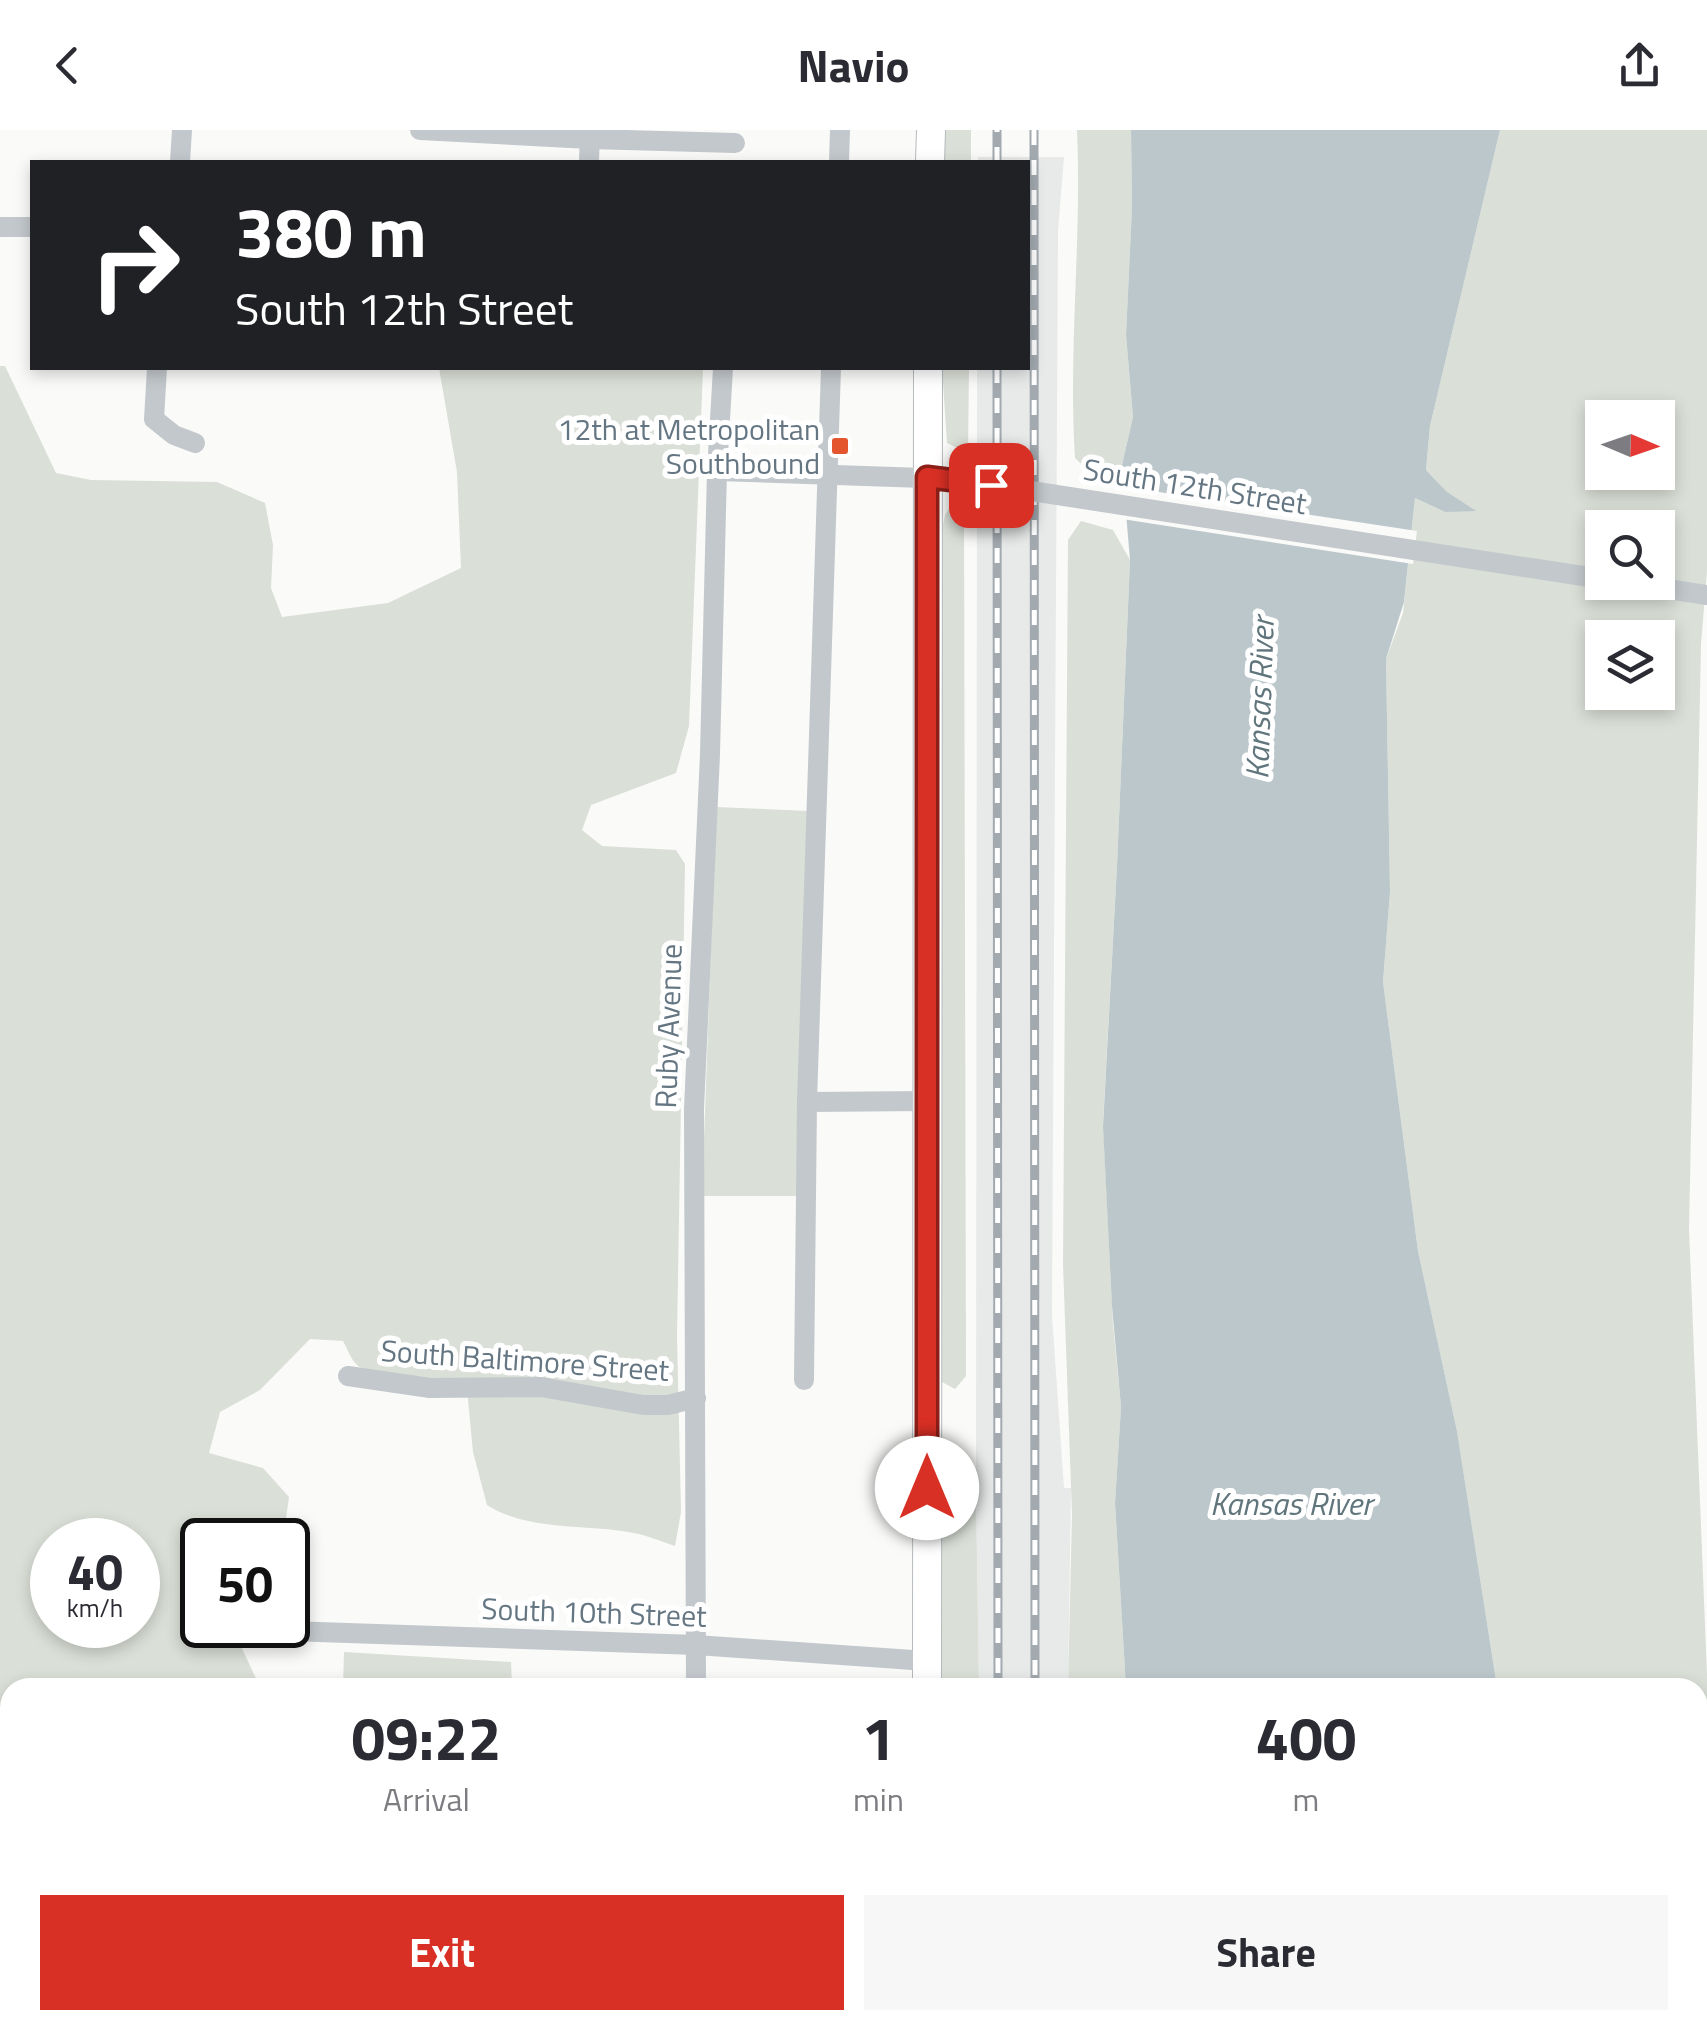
<!DOCTYPE html>
<html lang="en">
<head>
<meta charset="utf-8">
<style>
	body { margin:0; font-family:"Titillium Web",sans-serif; background:#f7f7f7; color:#2b2b33; height:100vh; display:flex; flex-direction:column; font-size:38px; white-space:nowrap }
	* { box-sizing:border-box; margin:0 }
	p { font-size:32px; color:#7c7c81 }
	.icon { flex:none; width:55px; height:55px; fill:none; stroke:currentColor; stroke-width:2; stroke-linecap:round; stroke-linejoin:round }
	.map { position:relative; flex:1; overflow:hidden }
	.details { position:absolute; left:0px; top:1548px; width:1708px; height:352px; display:flex; flex-direction:column; background:#fff; border-radius:30px 30px 0 0; box-shadow:0 5px 15px #0003 }
	.details>* { flex:none }
	.guide { position:absolute; left:30px; top:30px; width:1000px; height:210px; border-radius:0px; box-shadow:0 5px 15px #0003; background:#202124; color:#fff; overflow:hidden }
	.needle { width:65px; rotate:92deg }
	.buttons { position:absolute; left:1585px; top:270px; display:grid; gap:20px }
	.buttons a { display:grid; place-items:center; width:90px; height:90px; border-radius:0px; background:#fff; box-shadow:0 5px 15px #0003; font-size:50px }
	.speed { position:absolute; left:30px; top:1388px; display:flex; gap:20px; font-size:50px; font-weight:700; text-align:center }
	.speed>* { display:grid; place-content:center; width:130px; height:130px; border-radius:50%; background:#fff; box-shadow:0 5px 15px #0003; line-height:1 }
	.speed small { font-size:25px; font-weight:400 }
	.speed .limit { border:5px solid #111; border-radius:15px; background:#fff; color:#111 }
	.pin { position:absolute; display:grid; place-items:center; width:85px; height:85px; color:#fff; margin:-42px; border-radius:20px; box-shadow:0 5px 15px #0006 }
	.me { position:absolute; width:110px; margin:-55px; rotate:0deg; stroke-linejoin:round; filter:drop-shadow(0 0 8px #0008) }
	.turn { display:flex; align-items:center; gap:35px; height:210px; padding:0 40px; font-size:45px }
	.turn .icon { width:130px; height:130px; stroke-width:2.5 }
	.turn b { display:block; font-size:70px; line-height:85px }
	.eta { display:flex; justify-content:space-evenly; align-items:center; height:170px; text-align:center }
	.eta b { font-size:60px; font-weight:700; line-height:70px }
	.primary-button { display:flex; gap:20px; margin-top:auto; padding:20px 40px }
	.primary-button a { flex:1; height:115px; border-radius:0px; background:#d93025; color:#fff; font-size:40px; font-weight:700; line-height:115px; text-align:center }
	.primary-button a+a { background:#f7f7f7; color:#2b2b33 }
	header { display:flex; justify-content:space-between; align-items:center; height:130px; padding:0 40px; background:#fff; font-size:45px; font-weight:700 }
	.map>svg:first-child { display:block }
	.built { fill:#e8e9e9 }
	.green { fill:#dadfd7; fill-rule:evenodd }
	.water { fill:#bbc7cb }
	.pier { fill:#fafaf8 }
	.lines { fill:none; stroke-linecap:round; stroke-linejoin:round }
	.major-casing { stroke:#b5babe; stroke-width:30 }
	.minor { stroke:#c3c8cc; stroke-width:20 }
	.major { stroke:#fff; stroke-width:28 }
	.rail-casing { stroke:#a2aab0; stroke-width:9 }
	.rail { stroke:#fff; stroke-width:5; stroke-dasharray:15; stroke-linecap:butt }
	.minor-bridge { stroke:#c3c8cc; stroke-width:20 }
	.route-casing { stroke:#8d1f18; stroke-width:25 }
	.route { stroke:#d93025; stroke-width:18 }
	.poi-dot { fill:#e4572e; stroke:#fff; stroke-width:4 }
	.labels { text-anchor:middle; dominant-baseline:central; stroke-width:10; stroke-linejoin:round; paint-order:stroke }
	.poi-label { font-size:30px; fill:#657683; stroke:#fff; text-anchor:end }
	.street-label { font-size:30px; fill:#657683; stroke:#fff }
	.water-label { font-size:32px; font-style:italic; fill:#60757c; stroke:#fff }
</style>
</head>
<body>
<header><svg class="icon" aria-label="back" viewBox="0 0 24 24"><path d="M15 5l-7 7 7 7"/></svg>Navio<svg class="icon" aria-label="share" viewBox="0 0 24 24"><path d="M12 15V3M7 8l5-5 5 5M5 13v7h14v-7"/></svg></header>
<div class="map">
<svg width="1707" height="1898" viewBox="0 0 1707 1898">
	<rect width="100%" height="100%" fill="#fafaf8"/>
	<g class="built">
		<polygon points="978,27 1064,27 1058,101 1052,1185 1064,1358 1071,1358 1068,1557 979,1557 976,1360 977,238 1028,238 1028,32 978,32"/>
		<rect x="984" y="1890" width="90" height="8"/>
	</g>
	<g class="green">
		<polygon points="944,0 971,0 971,32 943,32"/>
		<path d="M 1077,0 L 1131,0 L 1132,77 L 1126,205 L 1133,287 L 1122,335 L 1095,347 L 1075,328 C 1068,219 1082,109 1077,0 Z"/>
		<path d="M 1500,0 L 1707,0 L 1707,441 L 1701,514 L 1689,1099 L 1707,1545 L 1707,1898 L 1540,1898 L 1539,1890 L 1698,1890 L 1698,1558 L 1497,1557 L 1457,1301 L 1418,1121 L 1383,852 L 1390,762 L 1386,529 L 1403,483 L 1415,368 L 1445,382 L 1447,362 L 1426,340 L 1430,296 ZM 1602,288 L 1658,288 L 1658,342 L 1602,342 ZM 1602,398 L 1658,398 L 1658,452 L 1602,452 ZM 1602,508 L 1658,508 L 1658,562 L 1602,562 Z"/>
		<path d="M 0,236 L 5,236 L 56,343 L 91,350 L 217,352 L 265,373 L 273,415 L 271,458 L 282,487 L 388,473 L 461,438 L 457,342 L 439,238 L 703,238 L 689,596 L 676,643 L 591,675 L 582,700 L 602,716 L 676,720 L 685,734 L 677,1206 L 681,1382 L 675,1416 C 660,1411 644,1404 628,1402 C 582,1394 528,1401 487,1375 L 473,1322 L 466,1249 C 444,1251 379,1249 361,1238 C 352,1233 348,1220 343,1211 L 310,1209 L 260,1260 L 220,1282 L 209,1323 L 263,1338 L 289,1367 L 283,1410 L 202,1410 L 202,1495 L 238,1495 L 239,1512 L 260,1557 L 10,1558 L 10,1683 L 0,1669 ZM 52,1410 L 138,1410 L 138,1495 L 52,1495 Z"/>
		<polygon points="942,238 969,238 968,323 947,313"/>
		<polygon points="952,374 964,379 966,1246 955,1259 942,1252 942,399 945,385"/>
		<polygon points="1081,391 1113,400 1130,430 1117,736 1103,992 1113,1194 1121,1277 1115,1373 1126,1557 1068,1558 1072,1384 1063,1134 1068,410"/>
		<polygon points="716,677 809,681 799,1066 702,1066"/>
		<polygon points="940,1355 976,1360 979,1557 940,1557"/>
		<polygon points="344,1522 511,1532 512,1557 343,1557"/>
		<polygon points="345,1890 676,1890 677,1898 345,1898"/>
		<polygon points="789,1890 845,1890 846,1898 788,1898"/>
		<polygon points="1074,1890 1141,1890 1140,1898 1074,1898"/>
	</g>
	<g class="water">
		<polygon points="1131,0 1500,0 1430,296 1426,340 1447,362 1476,381 1445,382 1415,368 1404,472 1386,529 1390,762 1383,852 1418,1121 1457,1301 1497,1557 1126,1557 1115,1373 1121,1277 1112,1176 1103,996 1117,736 1130,430 1122,335 1133,287 1126,205 1132,77"/>
		<polygon points="1141,1890 1539,1890 1540,1898 1140,1898"/>
	</g>
	<polygon class="pier" points="1119,356 1417,401 1413,434 1122,389"/>
	<g class="lines">
		<g class="major-casing">
			<g id="major">
				<polyline points="930,32 931,0"/>
				<polyline points="927,1558 928,238"/>
				<polyline points="926,1898 926,1890"/>
			</g>
		</g>
		<g class="minor">
			<polyline points="420,0 589,9 735,13"/>
			<polyline points="180,32 182,0"/>
			<polyline points="589,32 590,0"/>
			<polyline points="839,32 840,0"/>
			<polyline points="0,97 32,97"/>
			<polyline points="157,238 154,289 174,305 195,313"/>
			<polyline points="717,341 953,349"/>
			<polyline points="1623,452 1707,465"/>
			<polyline points="807,972 927,971"/>
			<polyline points="348,1246 430,1258 541,1257 643,1275 668,1275 696,1268"/>
			<polyline points="804,1250 807,972 831,238"/>
			<polyline points="259,1500 696,1515 927,1531"/>
			<polyline points="696,1558 694,979 710,624 717,341 723,238"/>
			<polyline points="0,1877 15,1898"/>
			<polyline points="700,1890 701,1898"/>
			<polyline points="23,1898 37,1890"/>
		</g>
		<use href="#major" class="major"/>
		<g class="rail-casing">
			<g id="rail">
				<polyline points="1034,0 1035,1558"/>
				<polyline points="997,32 997,0"/>
				<polyline points="997,238 998,1558"/>
				<polyline points="1016,1890 1016,1898"/>
				<polyline points="1045,1890 1045,1898"/>
			</g>
		</g>
		<use href="#rail" class="rail"/>
		<polyline class="minor-bridge" points="953,349 1602,449"/>
	</g>
	<g class="lines">
		<g class="route-casing">
			<polyline id="route" points="927,1358 927,347 991,355"/>
		</g>
		<use href="#route" class="route"/>
	</g>
	<rect class="poi-dot" x="830" y="306" width="20" height="20" rx="5"/>
	<g class="labels">
		<g class="poi-label">
			<text x="820" y="299">12th at Metropolitan<tspan x="820" dy="34">Southbound</tspan></text>
		</g>
		<g class="street-label">
			<text transform="translate(1195 356) rotate(9)">South 12th Street</text>
			<text transform="translate(668 896) rotate(-88)">Ruby Avenue</text>
			<text transform="translate(525 1230) rotate(4)">South Baltimore Street</text>
			<text transform="translate(594 1482) rotate(2)">South 10th Street</text>
		</g>
		<g class="water-label">
			<text transform="translate(1259 568) rotate(-88)">Kansas River</text>
			<text x="1291" y="1373">Kansas River</text>
		</g>
	</g>
</svg>
<div class="buttons">
<a><svg class="needle" viewBox="-14 -14 28 28"><path d="M0-13l5 13h-10z" fill="#e53935"/><path d="M0 13l5-13h-10z" fill="#7c7c81"/></svg></a>
<a><svg class="icon" aria-label="search" viewBox="0 0 24 24"><circle cx="10" cy="10" r="6"/><path d="M15 15l6 6"/></svg></a>
<a><svg class="icon" aria-label="layers" viewBox="0 0 24 24"><path d="M12 4l9 5-9 5-9-5zM3 14l9 5 9-5"/></svg></a>
</div>
<div class="speed"><div>40<small>km/h</small></div><div class="limit">50</div></div>
<div class="pin" style="left:991px;top:355px;background:#d93025"><svg class="icon" aria-label="arrive" viewBox="0 0 24 24"><path d="M6 21V4h12l-3 4 3 4H6"/></svg></div>
<svg class="me" style="left:927px;top:1358px" viewBox="-20 -20 40 40"><circle r="19" fill="#fff"/><path d="M0-13L10 11 0 6-10 11z" fill="#d93025"/></svg>
<div class="guide">
<div class="turn"><svg class="icon" aria-label="right" viewBox="0 0 24 24"><path d="M7 20v-9h11M14 6l5 5-5 5"/></svg><div><b>380 m</b>South 12th Street</div></div>
</div>
<section class="details">
<div class="eta">
<div><b>09:22</b><p>Arrival</p></div>
<div><b>1</b><p>min</p></div>
<div><b>400</b><p>m</p></div>
</div>
<div class="primary-button"><a>Exit</a><a>Share</a></div>
</section>
</div>
</body>
</html>
